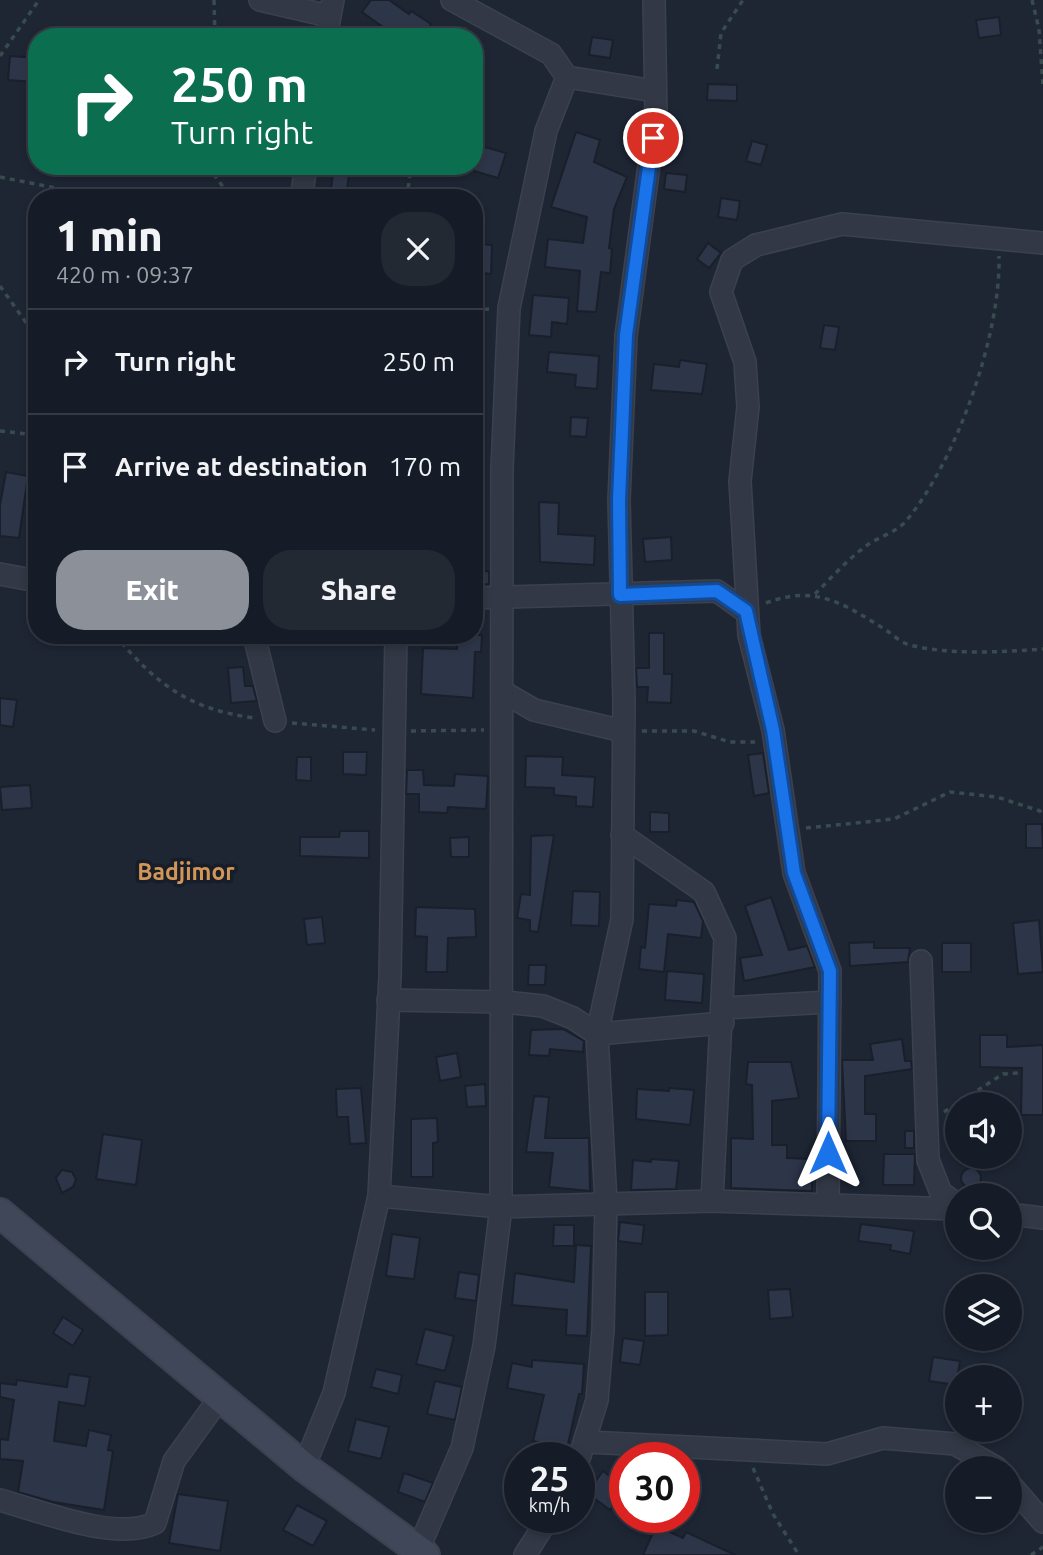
<!DOCTYPE html>
<html lang="en">
<head>
<meta charset="utf-8">
<style>
	body { margin:0; font-family:Ubuntu,sans-serif; background:#232933; color:#f1f3f6; height:100vh; display:flex; flex-direction:column; font-size:26px; white-space:nowrap }
	* { box-sizing:border-box; margin:0 }
	p { font-size:23px; color:#9ea1a7 }
	.icon { flex:none; width:38px; height:38px; fill:none; stroke:currentColor; stroke-width:2; stroke-linecap:round; stroke-linejoin:round }
	.map { position:relative; flex:1; overflow:hidden }
	.side { position:absolute; left:28px; top:189px; width:455px; height:455px; display:flex; flex-direction:column; background:#161c27; border-radius:28px; box-shadow:0 4px 10px #0003,0 0 0 2px #353a44 }
	.side>* { flex:none }
	.banner { position:absolute; left:28px; top:28px; width:455px; height:147px; border-radius:28px; box-shadow:0 4px 10px #0003,0 0 0 2px #353a44; background:#0b6e4f; color:#fff; overflow:hidden }
	.tools { position:absolute; left:945px; top:1092px; display:grid; gap:14px }
	.tools a { display:grid; place-items:center; width:77px; height:77px; border-radius:50%; background:#161c27; box-shadow:0 4px 10px #0003,0 0 0 2px #353a44; font-size:35px }
	.speed { position:absolute; left:504px; top:1442px; display:flex; gap:14px; font-size:35px; font-weight:700; text-align:center }
	.speed>* { display:grid; place-content:center; width:91px; height:91px; border-radius:50%; background:#161c27; box-shadow:0 4px 10px #0003,0 0 0 2px #353a44; line-height:1 }
	.speed small { font-size:18px; font-weight:400 }
	.speed .limit { border:10px solid #d22; background:#fff; color:#111 }
	.pin { position:absolute; display:grid; place-items:center; width:60px; height:60px; color:#fff; margin:-30px; border:4px solid #fff; border-radius:50%; box-shadow:0 2px 7px #0007 }
	.me { position:absolute; width:77px; margin:-38px; rotate:0deg; stroke-linejoin:round; filter:drop-shadow(0 0 5px #0008) }
	.turn { display:flex; align-items:center; gap:24px; height:147px; padding:0 28px; font-size:32px }
	.turn .icon { width:91px; height:91px; stroke-width:2.5 }
	.turn b { display:block; font-size:49px; line-height:60px }
	.round { display:grid; place-items:center; flex:none; width:74px; height:74px; border-radius:28px; background:#232933 }
	.headline { display:flex; align-items:center; justify-content:space-between; height:119px; padding:0 28px }
	h1 { font-size:42px; font-weight:800; line-height:52px }
	.cta { display:flex; gap:14px; margin-top:auto; padding:14px 28px }
	.cta a { flex:1; height:80px; border-radius:28px; background:#8c9099; color:#fff; font-size:28px; font-weight:800; line-height:80px; text-align:center }
	.cta a+a { background:#232933; color:#f1f3f6 }
	ul { padding:0; list-style:none }
	li { display:flex; align-items:center; gap:21px; height:105px; padding:0 28px; border-top:2px solid #353a44 }
	li div { flex:1 }
	li b { display:block; font-size:26px }
	li em { font-style:normal }
	.map>svg:first-child { display:block }
	.building { fill:#2d3649; stroke:#191f2b; stroke-width:2 }
	.lines { fill:none; stroke-linecap:round; stroke-linejoin:round }
	.minor-casing { stroke:#3b414f; stroke-width:24 }
	.secondary-casing { stroke:#3b414f; stroke-width:32 }
	.path { stroke:#384b4e; stroke-width:3.5; stroke-dasharray:5 5; stroke-linecap:butt }
	.minor { stroke:#323845; stroke-width:21 }
	.secondary { stroke:#3f4758; stroke-width:28 }
	.route-casing { stroke:#114b97; stroke-width:18 }
	.route { stroke:#1a73e8; stroke-width:12 }
	.labels { text-anchor:middle; dominant-baseline:central; stroke-width:7; stroke-linejoin:round; paint-order:stroke }
	.quarter-label { font-size:23px; font-weight:bold; fill:#d29756; stroke:#171d29 }
</style>
</head>
<body>
<div class="map">
<svg width="1043" height="1555" viewBox="0 0 1043 1555">
	<rect width="100%" height="100%" fill="#1e2634"/>
	<g class="building">
		<polygon points="371,0 389,0 409,14 411,11 431,24 422,37 397,37 362,12"/>
		<polygon points="999,17 1001,35 979,38 976,20"/>
		<polygon points="592,37 613,40 610,58 589,55"/>
		<polygon points="10,56 37,58 36,82 8,80"/>
		<polygon points="708,84 737,85 737,101 707,100"/>
		<polygon points="576,132 600,140 594,162 627,177 614,209 609,248 612,249 610,273 601,272 596,312 577,311 580,271 545,267 548,239 583,243 587,217 551,207"/>
		<polygon points="752,141 767,145 761,165 746,161"/>
		<polygon points="474,144 506,153 498,178 474,171"/>
		<polygon points="333,172 349,174 346,198 330,198"/>
		<polygon points="666,173 687,175 685,192 664,189"/>
		<polygon points="721,198 740,201 737,220 718,217"/>
		<polygon points="708,243 721,253 709,268 697,259"/>
		<polygon points="474,244 492,245 491,274 474,272"/>
		<polygon points="533,295 569,298 567,324 552,322 551,337 529,335"/>
		<polygon points="824,325 839,327 835,350 820,348"/>
		<polygon points="549,352 599,356 597,389 575,387 576,375 547,372"/>
		<polygon points="680,360 707,364 702,394 651,390 654,364 679,367"/>
		<polygon points="571,417 588,418 586,437 570,436"/>
		<polygon points="6,472 28,476 19,538 0,536 0,505"/>
		<polygon points="539,502 559,503 558,534 595,536 594,565 540,562"/>
		<polygon points="671,537 672,560 645,562 643,539"/>
		<polygon points="489,571 489,584 474,585 474,572"/>
		<polygon points="649,633 664,633 664,674 672,674 671,703 647,702 648,687 637,687 636,668 649,668"/>
		<polygon points="458,635 482,635 481,652 475,652 473,698 421,694 423,648 457,649"/>
		<polygon points="243,667 245,686 253,686 257,701 231,703 228,668"/>
		<polygon points="0,698 17,700 13,727 0,725"/>
		<polygon points="343,752 367,752 366,775 343,774"/>
		<polygon points="763,753 769,793 754,796 748,755"/>
		<polygon points="526,756 563,757 562,775 595,777 593,807 576,806 576,797 554,795 554,788 525,787"/>
		<polygon points="297,757 311,757 311,781 296,780"/>
		<polygon points="407,770 423,770 424,785 454,786 455,774 488,776 486,809 448,807 447,813 419,812 419,794 406,794"/>
		<polygon points="30,785 32,808 2,810 0,787"/>
		<polygon points="650,812 669,813 669,832 650,832"/>
		<polygon points="1026,824 1042,824 1043,848 1026,848"/>
		<polygon points="340,831 369,831 369,858 300,856 300,837 339,837"/>
		<polygon points="554,835 538,932 530,931 530,920 517,918 521,894 530,895 531,836"/>
		<polygon points="469,837 469,857 451,857 450,838"/>
		<polygon points="573,891 600,892 599,926 571,925"/>
		<polygon points="771,897 789,950 807,946 815,967 744,981 740,958 762,955 745,906"/>
		<polygon points="677,900 694,902 703,921 701,938 668,934 664,972 639,969 641,947 645,948 649,904 676,906"/>
		<polygon points="416,907 475,909 476,937 448,938 447,972 426,972 427,937 415,936"/>
		<polygon points="322,917 325,943 307,945 304,919"/>
		<polygon points="1039,920 1043,972 1018,974 1013,923"/>
		<polygon points="874,942 874,948 910,948 908,962 850,966 849,943"/>
		<rect x="942" y="943" width="29" height="29"/>
		<polygon points="529,965 546,965 545,985 528,985"/>
		<polygon points="667,971 704,974 702,1003 665,1000"/>
		<polygon points="563,1029 584,1041 583,1052 550,1049 549,1056 529,1055 531,1030"/>
		<polygon points="980,1035 1007,1035 1007,1047 1043,1045 1043,1115 1021,1115 1022,1068 980,1067"/>
		<polygon points="902,1039 905,1061 911,1061 912,1069 865,1076 865,1114 876,1114 876,1141 846,1141 842,1060 873,1060 870,1044"/>
		<polygon points="457,1053 461,1077 440,1081 436,1057"/>
		<polygon points="748,1062 791,1062 799,1098 772,1101 772,1145 787,1145 787,1158 812,1159 812,1191 731,1188 731,1138 753,1139 752,1085 746,1084"/>
		<polygon points="485,1084 486,1106 467,1107 465,1086"/>
		<polygon points="361,1088 366,1143 350,1144 348,1117 337,1117 336,1089"/>
		<polygon points="669,1088 694,1090 690,1125 636,1119 637,1089 669,1091"/>
		<polygon points="534,1096 549,1097 545,1138 589,1138 590,1191 549,1187 553,1153 526,1152"/>
		<polygon points="437,1118 438,1142 433,1143 433,1177 411,1177 411,1119"/>
		<rect x="905" y="1131" width="9" height="17"/>
		<polygon points="103,1134 142,1140 136,1185 96,1179"/>
		<polygon points="884,1154 915,1154 914,1185 883,1185"/>
		<polygon points="651,1159 679,1161 676,1189 631,1190 633,1160 651,1162"/>
		<circle cx="971" cy="1178" r="10"/>
		<polygon points="62,1170 72,1172 76,1179 73,1187 62,1193 56,1178"/>
		<polygon points="620,1222 644,1225 642,1244 618,1241"/>
		<polygon points="861,1224 914,1231 910,1254 890,1250 891,1245 858,1241"/>
		<polygon points="554,1225 574,1225 574,1246 553,1246"/>
		<polygon points="392,1234 420,1238 414,1279 386,1276"/>
		<polygon points="576,1245 591,1246 587,1336 566,1335 567,1310 512,1305 515,1273 574,1282"/>
		<polygon points="459,1272 479,1275 476,1301 455,1298"/>
		<polygon points="790,1289 793,1317 770,1319 768,1290"/>
		<polygon points="645,1292 668,1292 668,1335 645,1336"/>
		<polygon points="63,1317 83,1330 73,1346 53,1333"/>
		<polygon points="425,1329 454,1336 445,1371 416,1364"/>
		<polygon points="623,1338 644,1341 640,1365 620,1362"/>
		<polygon points="933,1357 960,1361 956,1385 929,1381"/>
		<polygon points="532,1360 584,1364 582,1394 579,1394 567,1449 533,1441 544,1395 507,1388 512,1363 532,1367"/>
		<polygon points="376,1369 402,1375 398,1394 371,1387"/>
		<polygon points="69,1374 90,1377 85,1406 59,1402 54,1441 86,1446 89,1430 111,1435 108,1450 113,1451 104,1510 53,1502 18,1492 23,1461 0,1459 0,1439 8,1440 14,1400 0,1397 0,1383 16,1385 17,1380 67,1387"/>
		<polygon points="435,1381 462,1387 455,1420 427,1414"/>
		<polygon points="356,1419 389,1427 381,1459 348,1451"/>
		<polygon points="603,1471 625,1488 610,1510 587,1493"/>
		<polygon points="404,1473 433,1483 425,1502 398,1492"/>
		<polygon points="178,1494 228,1501 220,1551 169,1543"/>
		<polygon points="297,1505 327,1521 313,1546 283,1530"/>
		<polygon points="656,1526 683,1538 686,1532 735,1555 643,1555"/>
	</g>
	<g class="lines">
		<g class="minor-casing">
			<g id="minor">
				<polyline points="260,0 329,16"/>
				<polyline points="326,37 333,0"/>
				<polyline points="567,77 655,91"/>
				<polyline points="301,198 306,166"/>
				<polyline points="0,574 37,581"/>
				<polyline points="474,598 717,591 745,611"/>
				<polyline points="254,635 275,721"/>
				<polyline points="503,692 534,710 623,731"/>
				<polyline points="622,835 704,892 725,938 712,1201"/>
				<polyline points="921,961 928,1160 941,1193 957,1204"/>
				<polyline points="388,1000 504,1002 543,1006 573,1018 597,1034 723,1023"/>
				<polyline points="724,1008 830,1002"/>
				<polyline points="379,1196 501,1207 712,1201 957,1209"/>
				<polyline points="828,1203 830,971 794,873 773,730 749,635 740,481 748,407 745,362 721,292 732,260 756,245 842,224 1043,243"/>
				<polyline points="1010,1214 1043,1218"/>
				<polyline points="587,1442 827,1454 883,1438 955,1444 997,1468"/>
				<polyline points="579,1459 597,1400 603,1330 606,1203 597,1034 622,919 624,701 619,500 626,336 656,113 654,0"/>
				<polyline points="304,1467 334,1393 379,1196 390,976 396,635"/>
				<polyline points="1010,1484 1043,1522"/>
				<path d="M 0,1500 C 41,1511 116,1542 155,1523 L 174,1461 L 221,1396"/>
				<polyline points="418,1550 462,1448 484,1346 501,1207 502,468 509,308 546,131 567,77 551,54 452,0"/>
				<polyline points="525,1555 549,1517"/>
			</g>
		</g>
		<g class="secondary-casing">
			<polyline id="secondary" points="0,1213 304,1467 425,1555"/>
		</g>
		<g class="path">
			<polyline points="214,0 215,37"/>
			<polyline points="1032,0 1039,29 1043,86"/>
			<polyline points="462,37 465,27"/>
			<polyline points="0,56 39,0"/>
			<polyline points="717,69 721,33 743,0"/>
			<polyline points="208,166 231,198"/>
			<polyline points="0,177 107,198"/>
			<polyline points="407,198 411,166"/>
			<polyline points="0,286 37,338"/>
			<polyline points="474,310 490,309"/>
			<polyline points="0,431 37,435"/>
			<path d="M 815,594 C 831,578 847,560 866,546 C 878,537 897,532 906,521 C 957,460 1001,334 999,256"/>
			<path d="M 766,603 C 816,584 844,604 886,630 C 894,636 904,645 914,646 C 953,655 1003,652 1043,649"/>
			<path d="M 115,635 C 157,685 189,709 254,718"/>
			<polyline points="292,723 375,730"/>
			<polyline points="411,731 484,730"/>
			<polyline points="642,731 694,731 730,742 755,742"/>
			<polyline points="806,828 894,819 950,792 997,797 1040,811 1043,815"/>
			<polyline points="944,1112 1003,1074 1018,1073"/>
			<polyline points="753,1468 773,1514 799,1555"/>
			<polyline points="1031,1555 1043,1547"/>
		</g>
		<use href="#minor" class="minor"/>
		<use href="#secondary" class="secondary"/>
	</g>
	<g class="lines">
		<g class="route-casing">
			<polyline id="route" points="653,138 626,335 619,500 620,595 717,591 746,611 773,730 794,873 830,971 828,1153"/>
		</g>
		<use href="#route" class="route"/>
	</g>
	<g class="labels">
		<g class="quarter-label">
			<text x="186" y="871">Badjimor</text>
		</g>
	</g>
</svg>
<div class="tools">
<a><svg class="icon" aria-label="sound" viewBox="0 0 24 24"><path d="M4 9h4l5-4v14l-5-4H4zM17 9q2 3 0 6"/></svg></a>
<a><svg class="icon" aria-label="search" viewBox="0 0 24 24"><circle cx="10" cy="10" r="6"/><path d="M15 15l6 6"/></svg></a>
<a><svg class="icon" aria-label="layers" viewBox="0 0 24 24"><path d="M12 4l9 5-9 5-9-5zM3 14l9 5 9-5"/></svg></a>
<a>+</a>
<a>−</a>
</div>
<div class="speed"><div>25<small>km/h</small></div><div class="limit">30</div></div>
<div class="pin" style="left:653px;top:138px;background:#d93025"><svg class="icon" aria-label="arrive" viewBox="0 0 24 24"><path d="M6 21V4h12l-3 4 3 4H6"/></svg></div>
<svg class="me" style="left:828px;top:1153px" viewBox="-20 -20 40 40"><path d="M0-17L14 15 0 8-14 15z" fill="#1a73e8" stroke="#fff" stroke-width="4"/></svg>
<div class="banner">
<div class="turn"><svg class="icon" aria-label="right" viewBox="0 0 24 24"><path d="M7 20v-9h11M14 6l5 5-5 5"/></svg><div><b>250 m</b>Turn right</div></div>
</div>
<section class="side">
<div class="headline"><div><h1>1 min</h1><p>420 m · 09:37</p></div><a class="round"><svg class="icon" aria-label="close" viewBox="0 0 24 24"><path d="M6 6l12 12M18 6L6 18"/></svg></a></div>
<ul>
<li><svg class="icon" aria-label="right" viewBox="0 0 24 24"><path d="M7 20v-9h11M14 6l5 5-5 5"/></svg><div><b>Turn right</b></div><em>250 m</em></li>
<li><svg class="icon" aria-label="arrive" viewBox="0 0 24 24"><path d="M6 21V4h12l-3 4 3 4H6"/></svg><div><b>Arrive at destination</b></div><em>170 m</em></li>
</ul>
<div class="cta"><a>Exit</a><a>Share</a></div>
</section>
</div>
</body>
</html>
